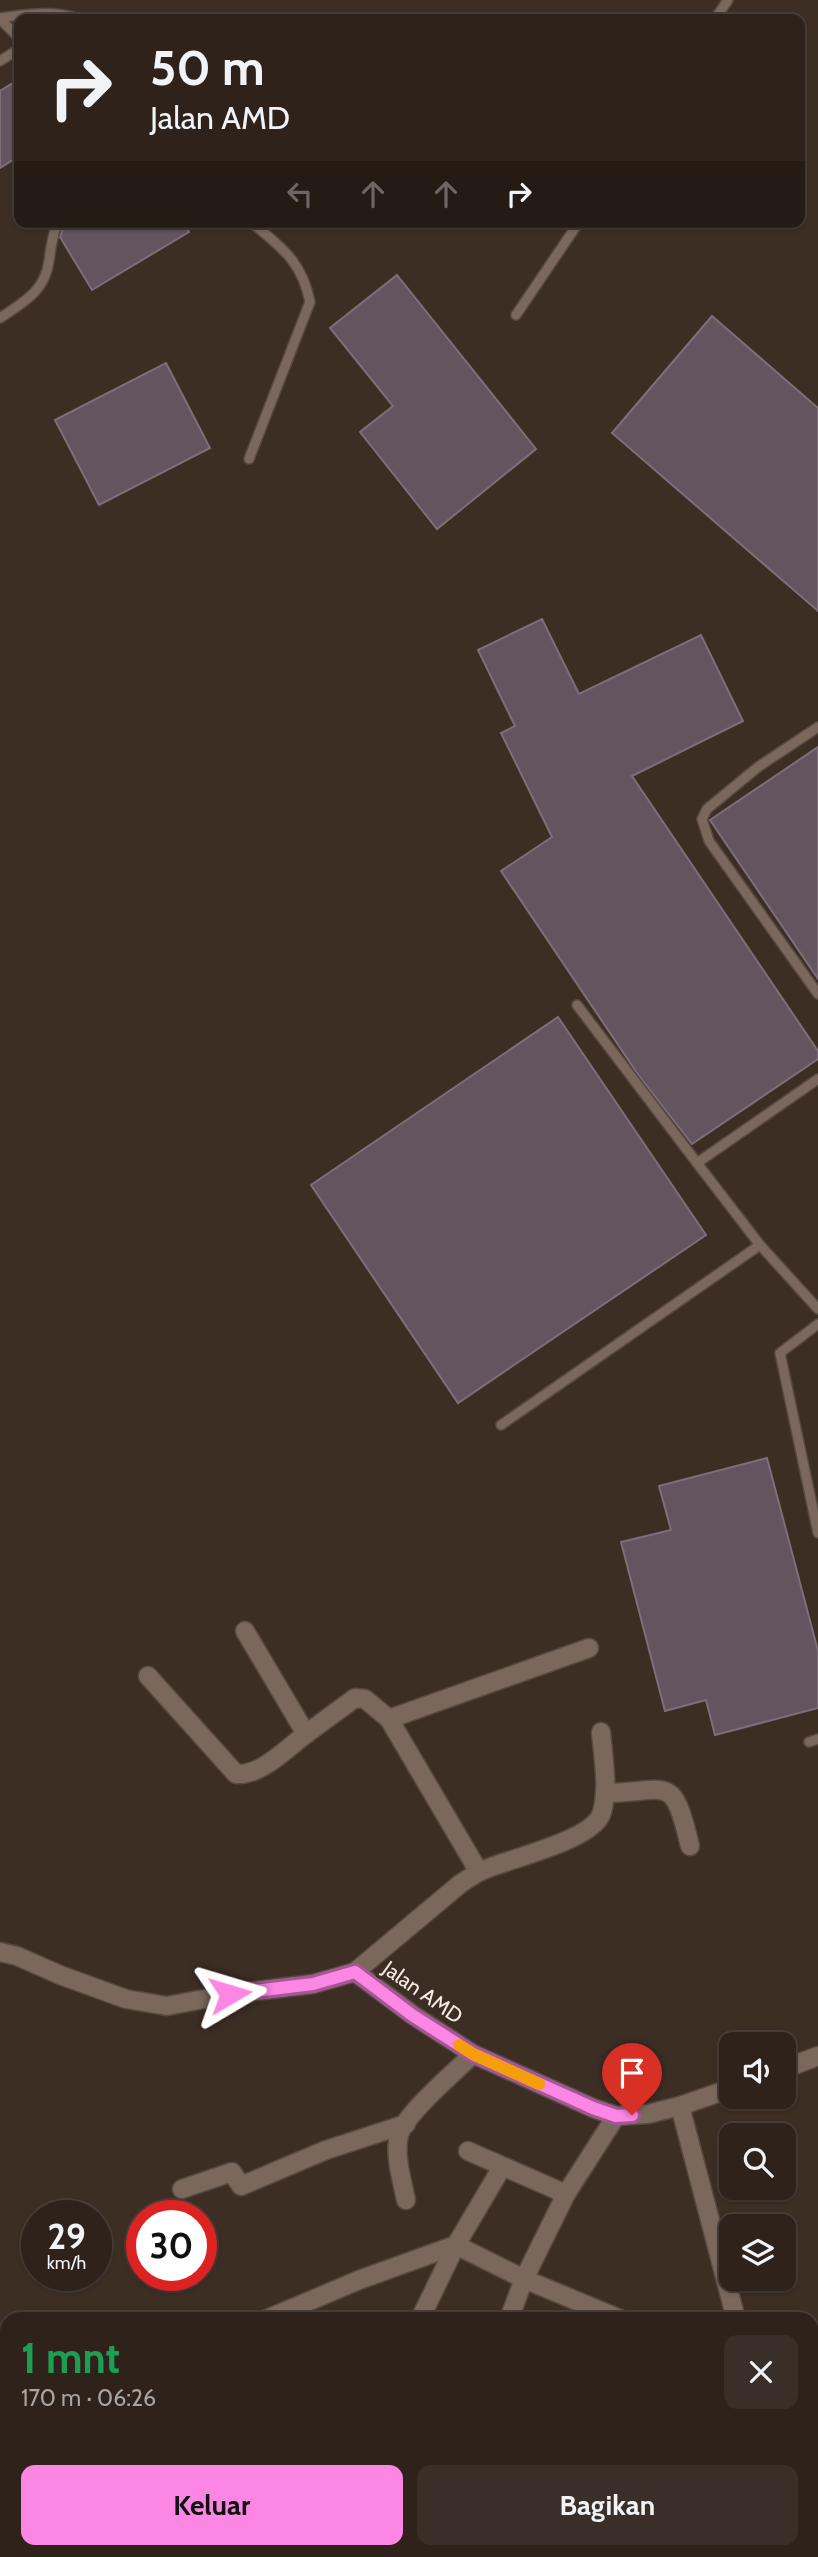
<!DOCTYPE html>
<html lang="id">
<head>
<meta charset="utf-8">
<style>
	body { margin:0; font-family:Cabin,sans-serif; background:#3a2f28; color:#f1f3f6; height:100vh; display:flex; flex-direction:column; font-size:26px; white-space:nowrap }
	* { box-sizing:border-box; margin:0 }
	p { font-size:23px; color:#a7a4a3 }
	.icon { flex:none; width:38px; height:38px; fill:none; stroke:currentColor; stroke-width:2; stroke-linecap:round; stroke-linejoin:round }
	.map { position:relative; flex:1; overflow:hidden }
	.panel { position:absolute; left:0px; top:2312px; width:819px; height:247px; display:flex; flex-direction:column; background:#2e221b; border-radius:21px 21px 0 0; box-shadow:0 2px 5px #0004,0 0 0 2px #493f3a }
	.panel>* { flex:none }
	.banner { position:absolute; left:14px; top:14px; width:791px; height:214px; border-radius:14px; box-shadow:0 2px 5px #0004,0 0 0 2px #493f3a; background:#2e221b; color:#f1f3f6; overflow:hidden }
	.buttons { position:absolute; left:719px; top:2032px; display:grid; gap:14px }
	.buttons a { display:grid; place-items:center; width:77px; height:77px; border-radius:14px; background:#2e221b; box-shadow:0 2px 5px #0004,0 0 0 2px #493f3a; font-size:35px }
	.speed { position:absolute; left:21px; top:2200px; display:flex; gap:14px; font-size:35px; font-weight:700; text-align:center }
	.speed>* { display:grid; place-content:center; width:91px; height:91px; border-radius:50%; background:#2e221b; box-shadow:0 2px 5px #0004,0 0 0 2px #493f3a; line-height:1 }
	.speed small { font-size:18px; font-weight:400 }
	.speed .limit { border:10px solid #d22; background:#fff; color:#111 }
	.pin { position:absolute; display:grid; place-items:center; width:60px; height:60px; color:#fff; margin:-72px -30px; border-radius:50% 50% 50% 0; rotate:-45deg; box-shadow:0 0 7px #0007 }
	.pin .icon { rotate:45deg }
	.me { position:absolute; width:77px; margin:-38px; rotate:83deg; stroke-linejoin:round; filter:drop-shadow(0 0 5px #0008) }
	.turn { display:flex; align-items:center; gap:24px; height:147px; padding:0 21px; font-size:32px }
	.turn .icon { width:91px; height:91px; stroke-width:2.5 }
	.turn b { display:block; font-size:49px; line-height:60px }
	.lanes { display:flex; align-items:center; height:66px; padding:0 21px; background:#0003; justify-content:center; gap:35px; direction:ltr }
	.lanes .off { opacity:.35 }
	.round { display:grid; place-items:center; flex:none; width:74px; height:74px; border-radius:14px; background:#3a2f28 }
	.headline { display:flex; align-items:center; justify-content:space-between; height:119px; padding:0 21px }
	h1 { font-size:42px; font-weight:800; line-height:52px; color:#1e9e55 }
	.action { display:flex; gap:14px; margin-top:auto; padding:14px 21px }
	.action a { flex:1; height:80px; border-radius:14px; background:#fc86e4; color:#111; font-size:28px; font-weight:800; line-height:80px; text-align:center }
	.action a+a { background:#3a2f28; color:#f1f3f6 }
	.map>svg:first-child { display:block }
	.building { fill:#635460; stroke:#7e6e7b; stroke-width:2 }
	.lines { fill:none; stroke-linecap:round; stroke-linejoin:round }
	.lane-casing { stroke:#564941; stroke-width:12 }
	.street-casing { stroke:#564941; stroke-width:21 }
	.lane { stroke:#7a685d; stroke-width:9 }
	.street { stroke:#7a685d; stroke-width:18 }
	.route-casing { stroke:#a45794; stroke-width:18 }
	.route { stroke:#fc86e4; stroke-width:12 }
	.slow { stroke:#f59e0b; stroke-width:12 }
	.labels { text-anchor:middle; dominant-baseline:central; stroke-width:7; stroke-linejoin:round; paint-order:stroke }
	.street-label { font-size:21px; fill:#f5ebe4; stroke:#3d2e24 }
</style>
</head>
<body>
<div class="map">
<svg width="818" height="2557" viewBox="0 0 818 2557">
	<rect width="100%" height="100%" fill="#3d2e24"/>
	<g class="building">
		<polygon points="19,79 19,156 0,168 0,91"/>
		<polygon points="71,222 183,222 189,232 92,290 60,237 64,226"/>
		<polygon points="397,275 536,449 437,529 360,432 393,406 330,328"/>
		<polygon points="712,316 818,408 818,611 612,433"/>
		<polygon points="166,363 210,448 99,505 55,420"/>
		<polygon points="542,619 579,694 701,635 743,721 632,776 818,1051 818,1059 692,1144 639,1076 501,871 552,837 501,733 515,726 478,650"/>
		<polygon points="818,747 818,979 710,820"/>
		<polygon points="558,1017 706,1235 458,1403 311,1185"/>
		<polygon points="767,1458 818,1651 818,1708 715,1735 706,1700 665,1711 621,1542 671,1530 659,1486"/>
	</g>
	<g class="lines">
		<g class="lane-casing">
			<g id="lane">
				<path d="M 0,18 C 25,14 54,10 79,19"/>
				<polyline points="0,19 19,38"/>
				<polyline points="715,19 728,0"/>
				<polyline points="0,61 19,49"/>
				<polyline points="516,315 579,222"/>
				<path d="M 0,318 C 24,302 45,291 49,261 C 51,247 52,235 58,222"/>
				<path d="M 249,459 L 310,302 C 302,261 281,247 251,222"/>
				<polyline points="818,727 758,767 707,809 702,819 709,841 818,994"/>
				<polyline points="577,1005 697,1163"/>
				<polyline points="818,1079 697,1163 760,1245 818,1309"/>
				<polyline points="818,1324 780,1353 818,1533"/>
				<polyline points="501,1425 760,1245"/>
				<polyline points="809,1742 818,1739"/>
			</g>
		</g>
		<g class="street-casing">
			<g id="street">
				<polyline points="245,1631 306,1734 355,1698 365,1699 389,1719 479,1872"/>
				<path d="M 148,1676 L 236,1774 C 261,1776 287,1748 306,1734"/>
				<polyline points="389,1719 589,1648"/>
				<path d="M 605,1793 C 671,1792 672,1772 690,1846"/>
				<polyline points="0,1952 17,1956 60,1975 126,1999 167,2006 230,1994 313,1984 355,1972 413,2015 473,2054 593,2108 616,2116 648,2114 680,2106 732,2088"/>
				<path d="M 355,1972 L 460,1884 C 466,1880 472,1876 479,1872 C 505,1859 595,1841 602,1812 C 609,1787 603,1757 601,1732"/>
				<polyline points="784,2069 818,2056"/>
				<polyline points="680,2106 736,2319"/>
				<polyline points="468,2151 566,2194"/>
				<polyline points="182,2189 232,2172 241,2186 326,2150 406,2124"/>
				<path d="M 406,2200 C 402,2180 394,2155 399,2135 C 405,2114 456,2071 473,2054"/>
				<polyline points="267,2319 359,2280 456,2245 524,2279 620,2319"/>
				<polyline points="420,2319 456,2245 502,2167"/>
				<polyline points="509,2319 524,2279 566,2194 616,2116"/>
				<polyline points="375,2552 378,2557"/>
				<polyline points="469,2552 471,2557"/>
				<polyline points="549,2552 552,2557"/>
				<polyline points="641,2552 643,2557"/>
				<polyline points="810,2552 812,2557"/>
			</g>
		</g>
		<use href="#lane" class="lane"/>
		<use href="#street" class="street"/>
	</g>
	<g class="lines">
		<g class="route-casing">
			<polyline id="route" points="230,1994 313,1984 355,1972 412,2015 473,2054 593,2108 616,2116 632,2115"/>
		</g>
		<use href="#route" class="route"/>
		<polyline class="slow" points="459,2045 473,2054 539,2084"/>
	</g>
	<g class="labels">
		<g class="street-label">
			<text transform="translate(423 1992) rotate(35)">Jalan AMD</text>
		</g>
	</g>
</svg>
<div class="buttons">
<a><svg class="icon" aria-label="sound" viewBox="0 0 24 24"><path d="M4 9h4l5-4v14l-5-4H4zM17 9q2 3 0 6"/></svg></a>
<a><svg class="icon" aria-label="search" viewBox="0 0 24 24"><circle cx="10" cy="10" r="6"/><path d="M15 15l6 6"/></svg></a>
<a><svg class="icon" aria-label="layers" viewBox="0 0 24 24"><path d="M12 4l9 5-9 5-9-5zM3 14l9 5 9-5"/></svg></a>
</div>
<div class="speed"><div>29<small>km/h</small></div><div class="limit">30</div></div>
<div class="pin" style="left:632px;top:2115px;background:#d93025"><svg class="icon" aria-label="arrive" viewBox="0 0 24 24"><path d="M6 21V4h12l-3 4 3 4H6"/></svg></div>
<svg class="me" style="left:230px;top:1994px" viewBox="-20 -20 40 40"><path d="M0-17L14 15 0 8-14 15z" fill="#fc86e4" stroke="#fff" stroke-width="4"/></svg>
<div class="banner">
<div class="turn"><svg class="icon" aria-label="right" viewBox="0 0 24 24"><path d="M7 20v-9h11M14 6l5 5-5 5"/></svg><div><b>50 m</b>Jalan AMD</div></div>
<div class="lanes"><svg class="icon off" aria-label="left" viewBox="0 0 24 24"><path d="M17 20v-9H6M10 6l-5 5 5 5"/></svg><svg class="icon off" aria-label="ahead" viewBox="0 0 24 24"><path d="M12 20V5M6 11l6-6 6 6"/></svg><svg class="icon off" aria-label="ahead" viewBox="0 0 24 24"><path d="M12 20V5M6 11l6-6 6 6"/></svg><svg class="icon" aria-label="right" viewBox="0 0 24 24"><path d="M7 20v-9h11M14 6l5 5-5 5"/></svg></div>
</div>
<section class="panel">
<div class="headline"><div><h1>1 mnt</h1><p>170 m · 06:26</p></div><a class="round"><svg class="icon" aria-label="close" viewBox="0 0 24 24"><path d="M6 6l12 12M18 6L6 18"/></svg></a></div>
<div class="action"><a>Keluar</a><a>Bagikan</a></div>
</section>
</div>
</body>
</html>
